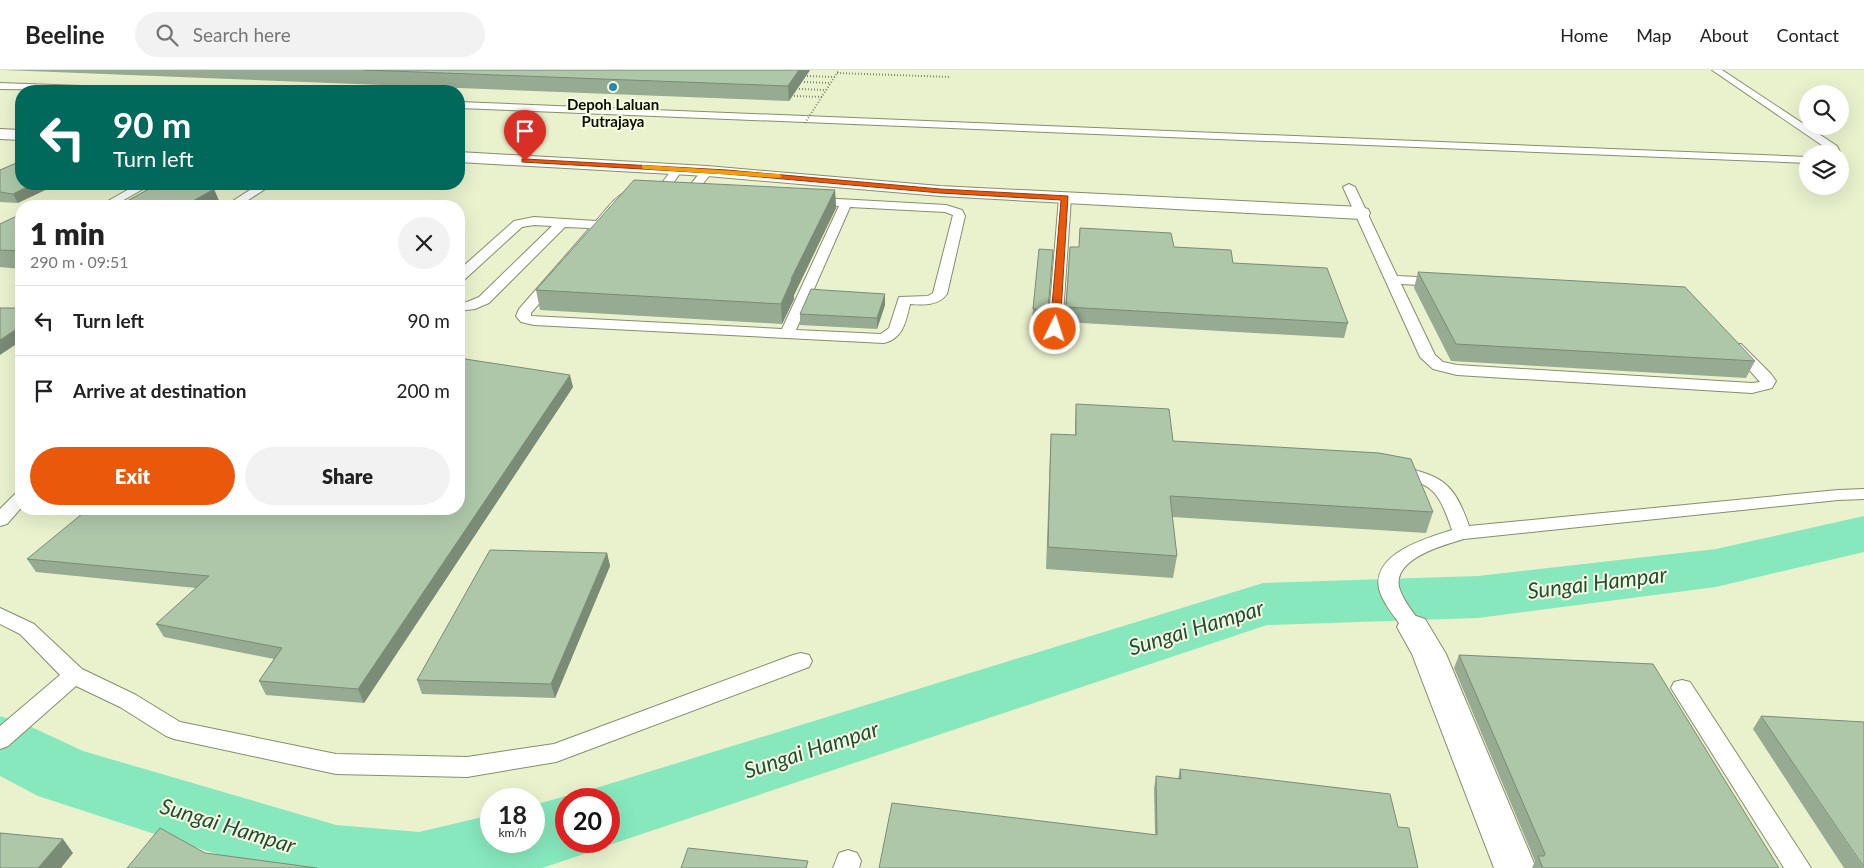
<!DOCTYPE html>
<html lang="en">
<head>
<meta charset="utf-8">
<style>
	body { margin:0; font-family:Lato,sans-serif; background:#f2f2f2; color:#222; height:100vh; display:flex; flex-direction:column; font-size:19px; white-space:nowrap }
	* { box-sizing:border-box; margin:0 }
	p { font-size:16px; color:#767676 }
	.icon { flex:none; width:28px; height:28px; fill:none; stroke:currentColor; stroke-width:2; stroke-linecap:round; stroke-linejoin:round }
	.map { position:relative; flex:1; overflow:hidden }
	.sheet { position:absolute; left:15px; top:130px; width:450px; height:315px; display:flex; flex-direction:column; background:#fff; border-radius:20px; box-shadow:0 5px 20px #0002 }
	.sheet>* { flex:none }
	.hud { position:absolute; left:15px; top:15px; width:450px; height:105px; border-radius:20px; box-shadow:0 5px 20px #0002; background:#00695c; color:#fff; overflow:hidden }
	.buttons { position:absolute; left:1799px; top:15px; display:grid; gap:10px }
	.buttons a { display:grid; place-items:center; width:50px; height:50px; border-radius:50%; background:#fff; box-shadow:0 5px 20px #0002; font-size:25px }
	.speed { position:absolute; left:480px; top:718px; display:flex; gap:10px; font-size:25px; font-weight:700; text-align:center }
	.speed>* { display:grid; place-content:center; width:65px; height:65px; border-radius:50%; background:#fff; box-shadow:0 5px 20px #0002; line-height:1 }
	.speed small { font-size:12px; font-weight:400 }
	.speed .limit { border:8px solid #d22; background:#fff; color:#111 }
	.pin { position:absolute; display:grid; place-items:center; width:42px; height:42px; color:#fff; margin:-51px -21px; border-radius:50% 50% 50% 0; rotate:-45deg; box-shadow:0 0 5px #0007 }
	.pin .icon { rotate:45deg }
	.me { position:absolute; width:55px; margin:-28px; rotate:4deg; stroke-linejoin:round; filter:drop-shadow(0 0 4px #0008) }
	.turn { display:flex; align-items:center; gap:18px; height:105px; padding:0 15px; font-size:22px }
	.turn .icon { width:65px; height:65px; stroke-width:2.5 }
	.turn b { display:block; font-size:35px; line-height:42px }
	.round { display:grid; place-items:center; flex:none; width:52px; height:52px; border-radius:26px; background:#f2f2f2 }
	.headline { display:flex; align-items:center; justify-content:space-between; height:85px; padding:0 15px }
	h1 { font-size:30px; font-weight:800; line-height:38px }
	.button { display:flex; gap:10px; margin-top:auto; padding:10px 15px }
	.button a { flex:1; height:58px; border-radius:30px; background:#ea580c; color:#fff; font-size:20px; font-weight:800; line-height:58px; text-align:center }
	.button a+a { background:#f2f2f2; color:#222 }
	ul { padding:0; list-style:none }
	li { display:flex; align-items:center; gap:15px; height:70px; padding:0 15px; border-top:1px solid #e0e0e0 }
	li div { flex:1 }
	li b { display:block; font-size:19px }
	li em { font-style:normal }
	header { display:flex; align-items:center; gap:30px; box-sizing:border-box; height:70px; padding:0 25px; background:#fff; border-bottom:1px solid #e0e0e0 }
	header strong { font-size:24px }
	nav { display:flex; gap:28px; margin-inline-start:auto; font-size:18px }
	.search { width:350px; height:45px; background:#f2f2f2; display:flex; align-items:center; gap:12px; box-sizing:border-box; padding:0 18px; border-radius:28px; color:#767676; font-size:19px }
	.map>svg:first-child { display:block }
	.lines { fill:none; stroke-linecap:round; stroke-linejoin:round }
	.river { fill:#87e8bd; fill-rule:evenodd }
	.service-casing { stroke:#868d6b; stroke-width:2 }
	.minor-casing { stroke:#868d6b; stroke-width:2 }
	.path { stroke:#838970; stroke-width:2; stroke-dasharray:1 2; stroke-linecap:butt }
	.service { fill:#fff; fill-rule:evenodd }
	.minor { fill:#fff; fill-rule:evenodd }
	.path-bridge { stroke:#838970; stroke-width:2; stroke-dasharray:1 2; stroke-linecap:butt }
	.wall { fill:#96ab91 }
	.shaded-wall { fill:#7a8b76 }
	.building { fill:#aec7a9; stroke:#7a8b76 }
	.route { fill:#ea580c; stroke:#983908 }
	.slow { fill:#f59e0b }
	.poi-dot { fill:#288ab4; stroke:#f7fee0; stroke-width:2 }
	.labels { text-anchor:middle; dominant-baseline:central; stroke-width:4; stroke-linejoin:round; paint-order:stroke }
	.far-poi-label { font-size:15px; font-weight:bold; fill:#0c0e03; stroke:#f7fee0 }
	.near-water-label { font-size:22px; font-style:italic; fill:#234d3b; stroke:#f7fee0 }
</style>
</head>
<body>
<header>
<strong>Beeline</strong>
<div class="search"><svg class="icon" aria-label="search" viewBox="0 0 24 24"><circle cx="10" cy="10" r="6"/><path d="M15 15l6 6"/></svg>Search here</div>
<nav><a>Home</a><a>Map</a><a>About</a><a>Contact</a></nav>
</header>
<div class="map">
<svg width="1864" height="798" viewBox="0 0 1864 798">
	<rect width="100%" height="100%" fill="#e9f2cd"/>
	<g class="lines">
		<polygon class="river" points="1864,446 1864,482 1716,517 1478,548 1267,555 609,775 597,771 593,781 542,798 259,798 38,726 0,706 0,646 25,654 83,681 336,755 419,762 491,745 491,771 534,771 534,735 566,726 574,729 566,729 566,771 609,771 609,729 579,729 583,722 1263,513 1478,506 1716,479"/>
		<g class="service-casing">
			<g id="service">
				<polygon points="1712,0 1722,0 1837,76 1841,84 1840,86 1840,84 1831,84 1829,80"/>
				<polygon points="0,13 136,18 141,21 0,19"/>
				<polygon points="459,32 1808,87 1808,93 459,38"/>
				<path d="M 678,96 L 683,99 L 669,119 L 686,120 L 703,99 L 707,98 L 713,101 L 697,121 L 946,135 L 962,140 L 965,146 L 947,224 C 938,236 924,235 910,234 C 906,251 903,269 884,273 L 534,255 L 521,252 L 516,246 L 519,239 L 590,158 L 565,157 L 489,233 L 475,239 L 459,241 L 459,233 L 467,232 L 479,227 L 552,156 L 534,155 L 522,157 L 464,210 L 459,211 L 459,200 L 514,151 L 534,147 L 596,151 C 618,126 621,116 658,118 L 674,97 ZM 643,124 L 839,136 L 782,259 L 531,246 L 531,243 L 605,158 L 628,128 ZM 850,137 L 945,142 L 953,145 L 933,223 L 928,226 L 899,227 L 889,258 L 881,264 L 796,260 Z"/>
				<polygon points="138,114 152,114 113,136 99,136"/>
				<polygon points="259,114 273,114 239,136 225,136"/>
				<polygon points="1349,114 1355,117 1397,206 1438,208 1445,212 1438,216 1401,214 1435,285 1443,292 1457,295 1752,313 1760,312 1729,277 1731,274 1741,274 1771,304 1776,311 1772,318 1752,323 1457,305 1433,299 1420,287 1343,117"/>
				<polygon points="1065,125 1071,128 1062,259 1060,262 1050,262 1048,259 1059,128"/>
				<path d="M 1395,395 C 1441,406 1453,410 1469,456 L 1838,420 L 1864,419 L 1864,429 L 1838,430 L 1464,469 C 1443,475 1389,490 1400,520 C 1405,534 1416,545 1423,557 L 1420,562 L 1413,564 L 1406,562 C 1397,550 1383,534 1379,519 C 1372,483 1427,468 1452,460 C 1437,417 1433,415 1389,404 L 1386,400 L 1389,396 Z"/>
				<polygon points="21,422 21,438 7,454 0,456 0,439 15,424"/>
				<polygon points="0,538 34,554 82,599 136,625 180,652 336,684 467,687 554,674 793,585 801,583 809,585 812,591 809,597 556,692 467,707 336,704 174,669 166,666 120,637 76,616 8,676 0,679 0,656 60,605 20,564 0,554"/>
				<polygon points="1682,610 1690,612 1811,798 1784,798 1671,618 1674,612"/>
				<polygon points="848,780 857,783 861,791 859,798 833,798 839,783"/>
			</g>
		</g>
		<g class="minor-casing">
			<g id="minor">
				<polygon points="0,59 21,60 21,70 0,69"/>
				<polygon points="459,82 707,96 940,116 1361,137 1368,139 1370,143 1368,147 1361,149 940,126 707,106 459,92"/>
				<polygon points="1413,545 1425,549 1446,584 1536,798 1494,798 1412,584 1397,557 1401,549"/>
			</g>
		</g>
		<g class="path">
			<polyline points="837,3 950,7"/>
			<polyline points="807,6 835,7"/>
			<polyline points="804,12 831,13"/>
			<polyline points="799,19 826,20"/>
			<polyline points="794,26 822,27"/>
		</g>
		<use href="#service" class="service"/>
		<use href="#minor" class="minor"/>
		<polyline class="path-bridge" points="805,53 839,0"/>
	</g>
	<g class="wall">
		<polygon points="3,0 810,0 789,31"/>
		<polygon points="21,91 18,133 0,132 0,100"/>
		<polygon points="835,120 836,138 794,225 794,229 782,254 540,240 536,220"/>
		<polygon points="21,144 21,199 0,197 0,154"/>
		<polygon points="1080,158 1174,177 1233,193 1348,253 1344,268 1064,252 1070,177 1079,177"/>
		<polygon points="1053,180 1047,251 1032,250 1033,239"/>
		<polygon points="1418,202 1755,291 1746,308 1451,291 1414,218"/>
		<polygon points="885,224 885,235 877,259 800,255 800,244"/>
		<polygon points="573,317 364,633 266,625 259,611 274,589 164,567 156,554 196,518 36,502 27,489"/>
		<polygon points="1076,334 1173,371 1433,442 1426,463 1172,447 1177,486 1173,508 1046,499 1050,384 1051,364 1075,365 1075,353"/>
		<polygon points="607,483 610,496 555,628 422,624 417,610"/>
		<polygon points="1459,585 1779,798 1532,798 1535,791 1454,598"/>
		<polygon points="1761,646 1864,798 1844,798 1753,659"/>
		<polygon points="1180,699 1398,757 1155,764 1154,719 1156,706 1178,709"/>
	</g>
	<g class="shaded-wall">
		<polygon points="799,0 810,0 789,31 788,16"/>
		<polygon points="33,114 58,114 18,133 13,124"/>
		<polygon points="214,119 221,135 219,136 184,136"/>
		<polygon points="835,120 836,138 794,225 794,229 782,254 781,234 791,209"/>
		<polygon points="885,224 885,235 877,259 877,248"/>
		<polygon points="21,256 21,271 0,285 0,270"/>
		<polygon points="570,305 573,317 364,633 358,619"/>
		<polygon points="607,483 610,496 555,628 551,614"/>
		<polygon points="63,769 73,783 61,798 38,798"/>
	</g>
	<g class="building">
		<polygon points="364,0 799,0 788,16"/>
		<polygon points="21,91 21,114 33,114 13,124 0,122 0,100"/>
		<polygon points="634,110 835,120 791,209 792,209 781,234 536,220"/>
		<polygon points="156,115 214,119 184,136 36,136 46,131 120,135"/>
		<polygon points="21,144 21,181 0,180 0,154"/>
		<polygon points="1080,158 1171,163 1174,177 1231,180 1233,193 1327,198 1348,253 1066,237 1070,177 1079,177"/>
		<polygon points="1039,179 1053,180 1048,240 1033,239"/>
		<polygon points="1418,202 1685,217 1755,291 1456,274"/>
		<polygon points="811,219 823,220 885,224 877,248 800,244"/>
		<polygon points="0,238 21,238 21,256 0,270"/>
		<polygon points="465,289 570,305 358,619 259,611 282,578 156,554 209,506 27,489 88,439 459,439 459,294"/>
		<polygon points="1076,334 1169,339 1173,371 1379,383 1411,389 1433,442 1170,426 1177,486 1048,477 1051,364 1076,365"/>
		<polygon points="490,480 607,483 551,614 417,610"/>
		<polygon points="1459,585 1653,594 1779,798 1543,798 1538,786 1544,786 1545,784"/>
		<polygon points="1761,646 1864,652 1864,797"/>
		<polygon points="1180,699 1390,724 1398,757 1409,758 1418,798 879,798 892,733 1157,765 1156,706 1181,709"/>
		<polygon points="160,758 205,783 317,798 127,798"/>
		<polygon points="0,763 63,769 38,798 0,798"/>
		<polygon points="688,778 808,791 806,798 681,798"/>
	</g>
	<polygon class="route" points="525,89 727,100 940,119 1068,126 1060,259 1055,262 1050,259 1061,130 940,123 727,104 522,92 522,89"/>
	<polygon class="slow" points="642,95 779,104 782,106 779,108 644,99 642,98"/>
	<circle class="poi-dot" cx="613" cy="17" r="5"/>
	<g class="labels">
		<g class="far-poi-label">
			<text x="613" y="34">Depoh Laluan<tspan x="613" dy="17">Putrajaya</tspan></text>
		</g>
		<g class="near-water-label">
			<text transform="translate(1597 512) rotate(-7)">Sungai Hampar</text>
			<text transform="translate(1196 557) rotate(-17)">Sungai Hampar</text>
			<text transform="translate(811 679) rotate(-18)">Sungai Hampar</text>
			<text transform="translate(228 755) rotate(17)">Sungai Hampar</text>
		</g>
	</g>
</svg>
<div class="buttons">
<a><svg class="icon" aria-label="search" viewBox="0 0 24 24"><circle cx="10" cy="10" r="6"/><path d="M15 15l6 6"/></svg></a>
<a><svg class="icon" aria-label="layers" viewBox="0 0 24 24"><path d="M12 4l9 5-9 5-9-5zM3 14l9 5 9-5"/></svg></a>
</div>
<div class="speed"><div>18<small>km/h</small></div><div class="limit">20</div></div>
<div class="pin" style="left:525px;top:91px;background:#d93025"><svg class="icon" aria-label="arrive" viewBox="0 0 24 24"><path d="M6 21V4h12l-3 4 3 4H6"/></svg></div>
<svg class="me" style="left:1055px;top:259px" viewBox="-20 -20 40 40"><circle r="17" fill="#ea580c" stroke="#fff" stroke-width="3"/><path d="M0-11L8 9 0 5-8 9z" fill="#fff"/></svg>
<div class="hud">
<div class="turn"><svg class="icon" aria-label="left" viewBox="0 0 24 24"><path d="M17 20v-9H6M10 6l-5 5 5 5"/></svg><div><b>90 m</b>Turn left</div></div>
</div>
<section class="sheet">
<div class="headline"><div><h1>1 min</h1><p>290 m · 09:51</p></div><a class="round"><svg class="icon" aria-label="close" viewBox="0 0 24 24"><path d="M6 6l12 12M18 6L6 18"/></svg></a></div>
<ul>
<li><svg class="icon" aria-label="left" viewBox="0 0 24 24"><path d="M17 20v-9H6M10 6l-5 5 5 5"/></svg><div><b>Turn left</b></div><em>90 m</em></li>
<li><svg class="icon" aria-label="arrive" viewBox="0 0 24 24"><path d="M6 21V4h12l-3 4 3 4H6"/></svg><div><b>Arrive at destination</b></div><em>200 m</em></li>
</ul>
<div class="button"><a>Exit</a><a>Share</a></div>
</section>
</div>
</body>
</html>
